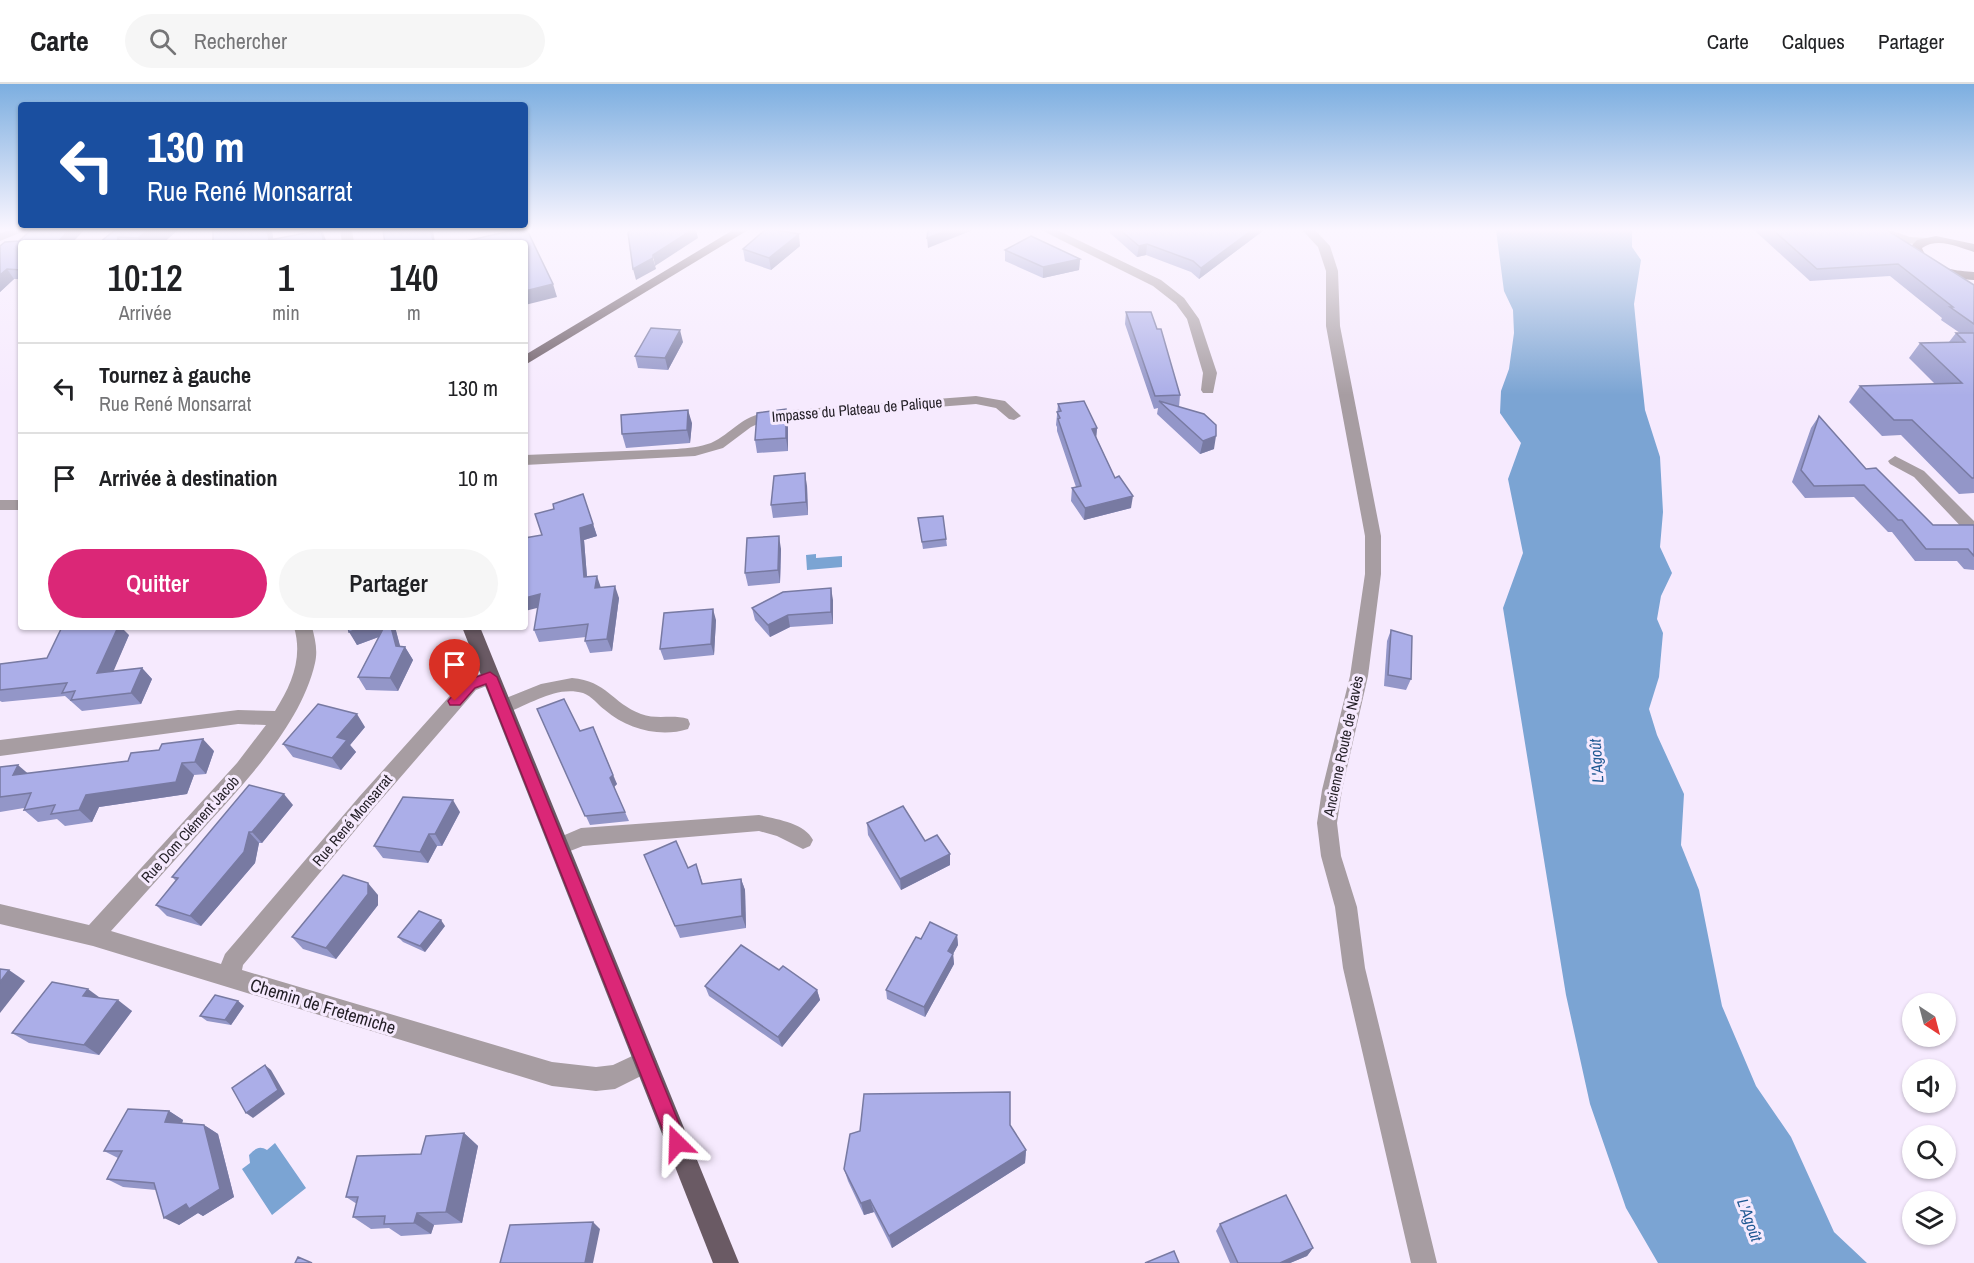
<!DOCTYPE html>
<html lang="fr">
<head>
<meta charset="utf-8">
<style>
	body { margin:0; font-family:"Archivo Narrow",sans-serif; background:#f6f6f6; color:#202124; height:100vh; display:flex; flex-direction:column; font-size:22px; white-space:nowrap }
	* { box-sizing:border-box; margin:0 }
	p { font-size:20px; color:#757577 }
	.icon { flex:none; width:33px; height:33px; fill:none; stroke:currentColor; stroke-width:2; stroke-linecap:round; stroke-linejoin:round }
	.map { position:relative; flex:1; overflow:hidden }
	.drawer { position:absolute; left:18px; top:156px; width:510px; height:390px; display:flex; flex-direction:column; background:#fff; border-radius:6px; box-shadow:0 2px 4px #0004 }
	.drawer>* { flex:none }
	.guide { position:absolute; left:18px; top:18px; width:510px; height:126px; border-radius:6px; box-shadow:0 2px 4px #0004; background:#1a4fa0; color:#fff; overflow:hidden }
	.needle { width:39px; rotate:144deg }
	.tools { position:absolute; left:1902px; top:909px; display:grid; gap:12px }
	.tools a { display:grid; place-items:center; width:54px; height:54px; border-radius:50%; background:#fff; box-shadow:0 2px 4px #0004; font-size:30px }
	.pin { position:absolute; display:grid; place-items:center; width:51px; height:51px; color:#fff; margin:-62px -26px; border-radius:50% 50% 50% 0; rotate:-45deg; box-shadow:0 0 6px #0007 }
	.pin .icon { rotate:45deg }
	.me { position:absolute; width:66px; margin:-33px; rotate:338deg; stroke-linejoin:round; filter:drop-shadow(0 0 4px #0008) }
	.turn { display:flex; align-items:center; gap:21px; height:126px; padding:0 30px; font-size:27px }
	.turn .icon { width:78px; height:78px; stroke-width:2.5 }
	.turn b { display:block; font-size:42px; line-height:51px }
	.eta { display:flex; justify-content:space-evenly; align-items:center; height:102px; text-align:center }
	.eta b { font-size:36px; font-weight:600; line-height:42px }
	.button { display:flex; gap:12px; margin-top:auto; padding:12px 30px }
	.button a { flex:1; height:69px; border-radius:36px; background:#db2777; color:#fff; font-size:24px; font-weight:600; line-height:69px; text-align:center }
	.button a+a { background:#f6f6f6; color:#202124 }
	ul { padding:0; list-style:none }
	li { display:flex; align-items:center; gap:18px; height:90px; padding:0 30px; border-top:2px solid #e0e0e0 }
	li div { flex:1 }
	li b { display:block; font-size:22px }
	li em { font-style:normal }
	header { display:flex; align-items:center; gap:36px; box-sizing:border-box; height:84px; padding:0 30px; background:#fff; border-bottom:2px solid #e0e0e0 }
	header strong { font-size:28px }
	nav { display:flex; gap:33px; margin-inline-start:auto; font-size:21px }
	.search { width:420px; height:54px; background:#f6f6f6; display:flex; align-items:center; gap:15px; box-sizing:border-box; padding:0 21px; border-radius:33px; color:#757577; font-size:22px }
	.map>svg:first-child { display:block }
	.water { fill:#7ba4d3 }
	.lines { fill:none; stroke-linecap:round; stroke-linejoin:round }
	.minor { fill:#a79da2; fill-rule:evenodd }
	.major { fill:#6a5a64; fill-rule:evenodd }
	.wall { fill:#9396c8 }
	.shaded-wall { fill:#787aa2 }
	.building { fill:#abaee8; stroke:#787aa2; stroke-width:1.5 }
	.route { fill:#db2777; stroke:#8e194d; stroke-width:1.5 }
	.labels { text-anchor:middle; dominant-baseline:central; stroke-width:6; stroke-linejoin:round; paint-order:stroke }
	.street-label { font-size:15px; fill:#221e25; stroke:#f6eafe }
	.water-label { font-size:16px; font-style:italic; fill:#1e5892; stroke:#f6eafe }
	.near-street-label { font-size:18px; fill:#221e25; stroke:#f6eafe }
</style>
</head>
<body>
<header>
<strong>Carte</strong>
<div class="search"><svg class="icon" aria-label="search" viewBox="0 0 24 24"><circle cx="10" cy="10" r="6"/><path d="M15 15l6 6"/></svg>Rechercher</div>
<nav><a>Carte</a><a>Calques</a><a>Partager</a></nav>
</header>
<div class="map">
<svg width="1974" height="1179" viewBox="0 0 1974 1179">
	<rect width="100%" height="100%" fill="#f6eafe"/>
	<g class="water">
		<polygon points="1496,146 1632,146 1632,163 1641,176 1634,220 1639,271 1645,326 1660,373 1663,428 1660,463 1672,489 1661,512 1657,535 1663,549 1659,593 1649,625 1657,651 1684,710 1681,761 1699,806 1722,922 1756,1002 1791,1053 1834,1148 1867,1179 1658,1179 1626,1124 1590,1020 1566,911 1503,524 1523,469 1508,395 1521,359 1500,329 1501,307 1509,285 1514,249 1513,226 1504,207"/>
		<polygon points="816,470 816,474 842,472 842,483 807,486 806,471"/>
		<path d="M 275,1059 L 306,1104 L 272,1131 L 242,1085 L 250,1079 L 249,1071 C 255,1065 259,1061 267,1066 Z"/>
	</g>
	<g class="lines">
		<g class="minor">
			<polygon points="9,146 27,146 0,157 0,149"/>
			<polygon points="340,146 352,146 354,159 342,159"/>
			<polygon points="1041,146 1057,146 1161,196 1184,214 1199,235 1217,289 1213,309 1203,309 1201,306 1203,289 1187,235 1176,220 1153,202"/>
			<polygon points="1302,146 1315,146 1330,162 1338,187 1340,242 1381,452 1381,490 1368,592 1342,706 1337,739 1341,772 1357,823 1365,884 1437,1179 1411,1179 1343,884 1335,823 1321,772 1317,739 1322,706 1350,592 1365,490 1365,452 1326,242 1326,187 1318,163"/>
			<path d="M 1871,146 L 1890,146 L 1910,153 L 1929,154 L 1931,157 C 1921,166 1881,154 1871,146 Z"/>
			<path d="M 976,312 L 1005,317 L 1021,332 L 1014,336 L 1009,335 L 996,324 L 976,320 L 766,336 L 751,343 L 723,364 L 695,372 L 525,381 L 525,371 L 677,365 C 688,364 700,363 711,359 C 734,348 737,335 766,328 Z"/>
			<polygon points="1895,372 1924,387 1974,437 1974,451 1968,450 1914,393 1890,380 1888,377"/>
			<rect x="0" y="416" width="21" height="10"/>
			<path d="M 294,543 L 312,543 C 315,555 318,566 315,579 C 301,641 244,699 203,745 C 172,779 142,813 111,847 L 221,880 L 225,870 L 359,713 L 464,596 L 491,586 L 497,588 L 500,593 L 497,598 L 476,606 L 373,725 L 243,881 L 242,886 L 552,978 L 596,983 L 613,981 L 645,966 L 653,970 L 657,978 L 653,986 L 615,1005 L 596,1007 L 552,1002 L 93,862 L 0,840 L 0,820 L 89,841 L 237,679 L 266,641 L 238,640 L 0,672 L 0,656 L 238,626 L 275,627 C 292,600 303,574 294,543 Z"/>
			<path d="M 572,594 C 607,597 612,619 641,630 C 657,636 673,630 688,635 L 690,640 L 688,645 C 660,654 627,645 605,626 C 598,621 592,612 583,609 C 555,601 528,622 503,630 L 496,628 L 494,623 L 496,618 L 541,600 Z"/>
			<path d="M 759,731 C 776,735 805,739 813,756 L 810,762 L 803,765 L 777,752 L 759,747 L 583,762 L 560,771 L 553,768 L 550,762 L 553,756 L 581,744 Z"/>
		</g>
		<g class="major">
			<polygon points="733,146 748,146 525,281 525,271"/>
			<path d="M 1936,152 L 1974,160 L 1974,168 C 1958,163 1938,153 1922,164 C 1929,184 1956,187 1974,188 L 1974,196 C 1950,194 1918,189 1910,163 L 1917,156 Z"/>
			<polygon points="462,543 480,543 739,1179 713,1179"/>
		</g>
	</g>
	<g class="wall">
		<polygon points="84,146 72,159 21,159 21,195 14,195 0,208 0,162 19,157"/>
		<polygon points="115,146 178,146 163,159 99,159"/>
		<polygon points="1110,146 1264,146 1199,195 1191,188 1146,171 1137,173 1110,149"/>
		<polygon points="1754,146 1887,146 1974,201 1974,409 1959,410 1901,351 1882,352 1849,318 1860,302 1935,300 1909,274 1920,259 1949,258 1956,249 1960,249 1941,236 1942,234 1890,192 1810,197"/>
		<polygon points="800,162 771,186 745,177 743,165"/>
		<polygon points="1005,166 1080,175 1079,186 1043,194 1005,177"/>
		<polygon points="1126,228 1180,311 1179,323 1214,365 1200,370 1157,330 1158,324 1154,325 1125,240"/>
		<polygon points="683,258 668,286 638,284 635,272"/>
		<polygon points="1058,320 1097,344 1096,353 1115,394 1131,424 1084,436 1071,417 1072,404 1076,403 1057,347 1057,343 1056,341"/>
		<polygon points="786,325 788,338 788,367 757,369 755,356"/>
		<polygon points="1819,332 1866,385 1933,441 1974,441 1974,486 1964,485 1957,477 1915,477 1892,448 1888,448 1854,413 1805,414 1792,398 1811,344"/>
		<polygon points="692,339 690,359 626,364 622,350"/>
		<polygon points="807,402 808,431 773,434 771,421"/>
		<polygon points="583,410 597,452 584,456 587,493 601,504 619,514 612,567 590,569 585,557 586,553 539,558 534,546 538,524 542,451 554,425"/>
		<polygon points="918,434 946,455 947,462 923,465"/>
		<polygon points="781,465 780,499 748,502 745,489"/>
		<polygon points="833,516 833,540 790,543 770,553 755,536 752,524"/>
		<polygon points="716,536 714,571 664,576 660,565"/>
		<polygon points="348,543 395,543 400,563 405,563 413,576 398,607 366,606 358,593 379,553 357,561"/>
		<polygon points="1391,546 1411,595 1406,606 1384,602 1387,557"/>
		<polygon points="129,551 113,587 142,584 152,595 141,620 82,627 65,612 2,618 0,617 0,580 47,574"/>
		<polygon points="537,625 580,647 617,700 614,703 629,737 590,741"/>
		<polygon points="365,643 350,661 356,668 341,686 293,673 283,660"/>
		<polygon points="214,667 206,690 194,691 187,710 99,723 92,738 65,742 57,735 38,738 24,726 24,724 0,728 0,683 28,690"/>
		<polygon points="293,721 262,759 259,759 255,779 201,842 167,832 156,821 176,797 172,793"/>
		<polygon points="460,728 442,762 437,762 428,779 383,774 374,762"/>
		<polygon points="867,739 925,757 950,770 950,781 901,806 868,751"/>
		<polygon points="644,771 688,784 700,791 703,800 741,795 745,806 746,844 680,854"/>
		<polygon points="378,811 378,821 336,875 303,865 292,853"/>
		<polygon points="445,842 425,868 403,858 398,853"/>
		<polygon points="957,851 958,861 953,870 954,880 925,933 887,915 886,906 921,855"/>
		<polygon points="705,902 817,906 820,916 782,963 709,912"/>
		<polygon points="100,914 132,927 99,971 29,959 12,949"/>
		<polygon points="238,917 244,922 231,941 207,937 200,932"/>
		<polygon points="169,1027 183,1036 182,1040 204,1041 218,1050 234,1113 203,1132 198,1129 179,1141 156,1106 123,1103 107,1095 118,1074 104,1067"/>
		<polygon points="1010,1041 1026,1066 1025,1079 892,1164 874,1128 864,1131 848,1097 844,1085"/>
		<polygon points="464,1049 478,1062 462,1139 434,1141 431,1150 401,1152 389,1144 371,1145 353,1133 357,1120 346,1113 421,1070"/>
		<polygon points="1220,1140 1313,1164 1307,1172 1290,1179 1230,1179 1216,1147"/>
	</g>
	<g class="shaded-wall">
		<polygon points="69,146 84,146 72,159 57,159"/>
		<polygon points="148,146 178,146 163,159 141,159 138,154"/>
		<polygon points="267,146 272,146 274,159 269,156"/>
		<polygon points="322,146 327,159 324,159"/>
		<polygon points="430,146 433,146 435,159 434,159"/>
		<polygon points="684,146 696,146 698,154 655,182 653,171"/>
		<polygon points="948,146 973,146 928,164 927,154"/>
		<polygon points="1252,146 1264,146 1199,195 1201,184"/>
		<polygon points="799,150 800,162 771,186 769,174"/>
		<polygon points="118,153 122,159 117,159"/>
		<polygon points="1147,160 1146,171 1137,173 1139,162"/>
		<polygon points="653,174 656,185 636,196 633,185"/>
		<polygon points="1080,175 1079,186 1043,194 1043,183"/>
		<polygon points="7,185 14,195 0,208 0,191"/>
		<polygon points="553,200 557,213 525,221 525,207"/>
		<polygon points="680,246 683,258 668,286 665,274"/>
		<polygon points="786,325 788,338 788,367 786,354"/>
		<polygon points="688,326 692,339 690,359 687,346"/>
		<polygon points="1097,344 1096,356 1092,345"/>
		<polygon points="1216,352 1214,365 1200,370 1203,357"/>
		<polygon points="805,389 807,402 808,431 806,418"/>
		<polygon points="1133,412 1131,424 1084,436 1085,424"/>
		<polygon points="593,440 597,452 584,456 588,505 584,493 580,444"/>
		<polygon points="779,452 781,465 780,499 778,486"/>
		<polygon points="597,492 601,504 595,504"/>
		<polygon points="615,502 619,514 612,567 607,555"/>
		<polygon points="831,504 833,516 833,540 831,528"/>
		<polygon points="540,510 545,522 525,527 525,514"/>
		<polygon points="713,525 716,536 714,571 711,560"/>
		<polygon points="788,531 790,543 770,553 768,541"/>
		<polygon points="118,543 121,543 129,551 108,600 97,589"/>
		<polygon points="364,543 395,543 402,569 405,563 413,576 398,607 390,594 396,562 392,548 357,561 349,548"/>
		<polygon points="142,584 152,595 141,620 131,609"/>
		<polygon points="357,630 365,643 350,661 356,668 341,686 332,674 337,653"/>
		<polygon points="593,643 617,700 614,703 610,694"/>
		<polygon points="203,655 214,667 206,690 195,678"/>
		<polygon points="182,679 194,691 187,710 99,723 92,738 79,726 86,711"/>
		<polygon points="18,681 32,693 13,691"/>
		<polygon points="284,710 293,721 262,759 252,748"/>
		<polygon points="453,716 460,728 442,762 435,750"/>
		<polygon points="249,748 259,759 255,779 201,842 190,832"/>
		<polygon points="429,750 437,762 428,779 420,768"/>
		<polygon points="950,770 950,781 901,806 900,795"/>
		<polygon points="741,795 745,806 746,844 742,832"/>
		<polygon points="368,799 378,811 378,821 336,875 326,864"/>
		<polygon points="441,836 445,842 425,868 420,862"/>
		<polygon points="957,851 958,861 949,877 948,867"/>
		<polygon points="953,870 954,880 925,933 924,923"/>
		<polygon points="9,886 25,897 0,929 0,898"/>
		<polygon points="88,905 103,916 83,912"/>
		<polygon points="817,906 820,916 782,963 778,953"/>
		<polygon points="118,916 132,927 99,971 84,961"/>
		<polygon points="238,917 244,922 231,941 225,936"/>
		<polygon points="265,981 271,986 285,1010 253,1034 246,1029"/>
		<polygon points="169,1027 183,1036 179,1047 165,1038"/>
		<polygon points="204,1041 218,1050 234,1113 203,1132 198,1129 179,1141 164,1134"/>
		<polygon points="464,1049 478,1062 462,1139 446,1128"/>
		<polygon points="1026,1066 1025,1079 892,1164 889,1152"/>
		<polygon points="870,1116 874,1128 864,1131 861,1119"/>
		<polygon points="417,1129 434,1141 431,1150 414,1139"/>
		<polygon points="593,1138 600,1145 593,1179 585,1179"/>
		<polygon points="1313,1164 1307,1172 1290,1179 1280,1179"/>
	</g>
	<g class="building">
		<polygon points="31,146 69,146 57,159 21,159 21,186 7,185 0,191 0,162 5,158 19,157"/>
		<polygon points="115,146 148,146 138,154 118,153 117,159 99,159"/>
		<polygon points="213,146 267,146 269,156 321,146 324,159 213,159"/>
		<polygon points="383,146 430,146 434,159 385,159"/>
		<polygon points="514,146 527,146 553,200 525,207 525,159 457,159"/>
		<polygon points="630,146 692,146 653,171 653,174 633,185 628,149"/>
		<polygon points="765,146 776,146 799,150 769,174 743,165"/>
		<polygon points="928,146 948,146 927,154"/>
		<polygon points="1120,146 1252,146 1201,184 1193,177 1147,160 1139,162"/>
		<polygon points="1773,146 1887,146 1974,201 1974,240 1950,223 1953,223 1898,180 1817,185"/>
		<polygon points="1031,152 1080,175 1043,183 1005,166"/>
		<polygon points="1126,228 1151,228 1157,245 1161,245 1180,311 1155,312"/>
		<polygon points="651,244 680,246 665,274 635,272"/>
		<polygon points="1956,249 1974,249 1974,394 1972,394 1912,336 1894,336 1860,302 1962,299 1920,259 1965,258"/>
		<polygon points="1084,317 1097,344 1092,345 1115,394 1119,392 1133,412 1085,424 1072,404 1081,402 1058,335 1060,334 1057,328 1061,327 1058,320"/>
		<polygon points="1159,317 1204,330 1216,341 1216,352 1203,357"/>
		<polygon points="786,325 786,354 755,356 757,329"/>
		<polygon points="688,326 687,346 622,350 621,331"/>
		<polygon points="1819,332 1866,385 1876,384 1933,441 1974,441 1974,472 1968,465 1926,465 1902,436 1898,436 1864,401 1814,402 1801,386"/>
		<polygon points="805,389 806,418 771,421 774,392"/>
		<polygon points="583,410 593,440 580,444 584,493 597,492 595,504 615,502 607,555 585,557 588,540 534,546 540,510 525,514 525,454 542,451 535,430 554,425 553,420"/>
		<polygon points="943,432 946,455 922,458 918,434"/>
		<polygon points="779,452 778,486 745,489 747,454"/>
		<polygon points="831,504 831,528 788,531 768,541 752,524 783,508"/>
		<polygon points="713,525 711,560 660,565 664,529"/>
		<polygon points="62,543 118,543 97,589 142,584 131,609 71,616 75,607 62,609 67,599 0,606 0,580 47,574"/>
		<polygon points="348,543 364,543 349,548"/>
		<polygon points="384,543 391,543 396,562 405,563 390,594 358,593"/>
		<polygon points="1391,546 1412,552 1411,595 1388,591"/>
		<polygon points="564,615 580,647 593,643 613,691 610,694 625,728 585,732 537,625"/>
		<polygon points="318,620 357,630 337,653 347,656 332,674 283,660"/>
		<polygon points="203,655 195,678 182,679 176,698 86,711 79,726 51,730 55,721 24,726 31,709 0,713 0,683 18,681 13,691 128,677 131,669 159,666 162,660"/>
		<polygon points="249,701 284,710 252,748 249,748 244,768 190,832 156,821 178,794 172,793"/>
		<polygon points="403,713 453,716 435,750 429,750 420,768 374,762"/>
		<polygon points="903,722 925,757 937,751 950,770 900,795 867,739"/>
		<polygon points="676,757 688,784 696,780 702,800 741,795 742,832 675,842 644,771"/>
		<polygon points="343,791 368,799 368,810 326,864 292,853"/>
		<polygon points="419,827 441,836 420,862 398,853"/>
		<polygon points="930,838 957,851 948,867 953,870 924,923 886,906 916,853 921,855"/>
		<polygon points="741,861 779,886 783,882 817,906 778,953 705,902"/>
		<polygon points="0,885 9,886 0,898"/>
		<polygon points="52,898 88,905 83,912 118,916 84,961 12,949"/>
		<polygon points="215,911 238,917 225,936 200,932"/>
		<polygon points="265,981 278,1006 246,1029 232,1004"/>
		<polygon points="1010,1008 1010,1041 1026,1066 889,1152 870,1116 861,1119 844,1085 850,1050 860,1047 864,1010"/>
		<polygon points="128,1025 169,1027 165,1038 204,1041 220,1105 189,1125 186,1120 164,1134 154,1099 107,1095 122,1067 104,1067"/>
		<polygon points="464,1049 446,1128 417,1129 414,1139 384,1140 385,1132 353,1133 358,1113 346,1113 357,1072 421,1070 426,1052"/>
		<polygon points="1286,1111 1313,1164 1280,1179 1238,1179 1220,1140"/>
		<polygon points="593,1138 585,1179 500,1179 510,1141"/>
		<polygon points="1174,1167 1179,1179 1145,1179"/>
		<polygon points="298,1173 312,1179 295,1179"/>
	</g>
	<linearGradient id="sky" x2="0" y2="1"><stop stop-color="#7caee0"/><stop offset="0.47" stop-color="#fbf6ff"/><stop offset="1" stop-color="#fbf6ff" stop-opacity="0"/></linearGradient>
	<rect width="1974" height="311" fill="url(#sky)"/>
	<polygon class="route" points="490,588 497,593 687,1059 684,1065 677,1068 671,1065 668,1059 486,600 475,604 460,621 450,621 448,617 465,597"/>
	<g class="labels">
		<g class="street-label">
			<text transform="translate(857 325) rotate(-5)">Impasse du Plateau de Palique</text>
			<text transform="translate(1343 662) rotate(-78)">Ancienne Route de Navès</text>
			<text transform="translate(352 736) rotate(-50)">Rue René Monsarrat</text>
			<text transform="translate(190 745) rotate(-48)">Rue Dom Clément Jacob</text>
		</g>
		<g class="water-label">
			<text transform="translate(1596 677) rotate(-94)">L'Agoût</text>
			<text transform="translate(1750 1136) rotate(70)">L'Agoût</text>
		</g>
		<g class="near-street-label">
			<text transform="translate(323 922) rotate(17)">Chemin de Fretemiche</text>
		</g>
	</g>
</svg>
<div class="tools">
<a><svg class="needle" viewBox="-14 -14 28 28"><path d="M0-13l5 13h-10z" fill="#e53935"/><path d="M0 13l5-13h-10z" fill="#757577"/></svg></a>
<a><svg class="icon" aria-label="sound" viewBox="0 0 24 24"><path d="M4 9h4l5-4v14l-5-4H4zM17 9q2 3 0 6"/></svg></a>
<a><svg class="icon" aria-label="search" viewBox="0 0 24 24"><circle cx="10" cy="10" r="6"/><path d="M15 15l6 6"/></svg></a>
<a><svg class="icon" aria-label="layers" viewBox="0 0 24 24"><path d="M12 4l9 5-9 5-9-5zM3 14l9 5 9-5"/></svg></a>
</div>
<div class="pin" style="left:455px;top:617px;background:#d93025"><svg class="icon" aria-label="arrive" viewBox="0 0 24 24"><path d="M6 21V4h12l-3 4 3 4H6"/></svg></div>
<svg class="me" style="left:677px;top:1059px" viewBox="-20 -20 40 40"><path d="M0-17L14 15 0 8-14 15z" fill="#db2777" stroke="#fff" stroke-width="4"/></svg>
<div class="guide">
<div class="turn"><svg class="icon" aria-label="left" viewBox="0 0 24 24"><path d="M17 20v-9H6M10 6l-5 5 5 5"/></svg><div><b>130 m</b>Rue René Monsarrat</div></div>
</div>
<section class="drawer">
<div class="eta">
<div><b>10:12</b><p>Arrivée</p></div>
<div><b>1</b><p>min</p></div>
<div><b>140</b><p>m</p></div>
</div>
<ul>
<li><svg class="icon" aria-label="left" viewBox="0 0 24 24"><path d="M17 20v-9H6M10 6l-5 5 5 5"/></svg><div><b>Tournez à gauche</b><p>Rue René Monsarrat</p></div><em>130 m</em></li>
<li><svg class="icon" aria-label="arrive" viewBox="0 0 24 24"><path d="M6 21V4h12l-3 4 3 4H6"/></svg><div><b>Arrivée à destination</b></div><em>10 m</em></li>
</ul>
<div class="button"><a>Quitter</a><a>Partager</a></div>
</section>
</div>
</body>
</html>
